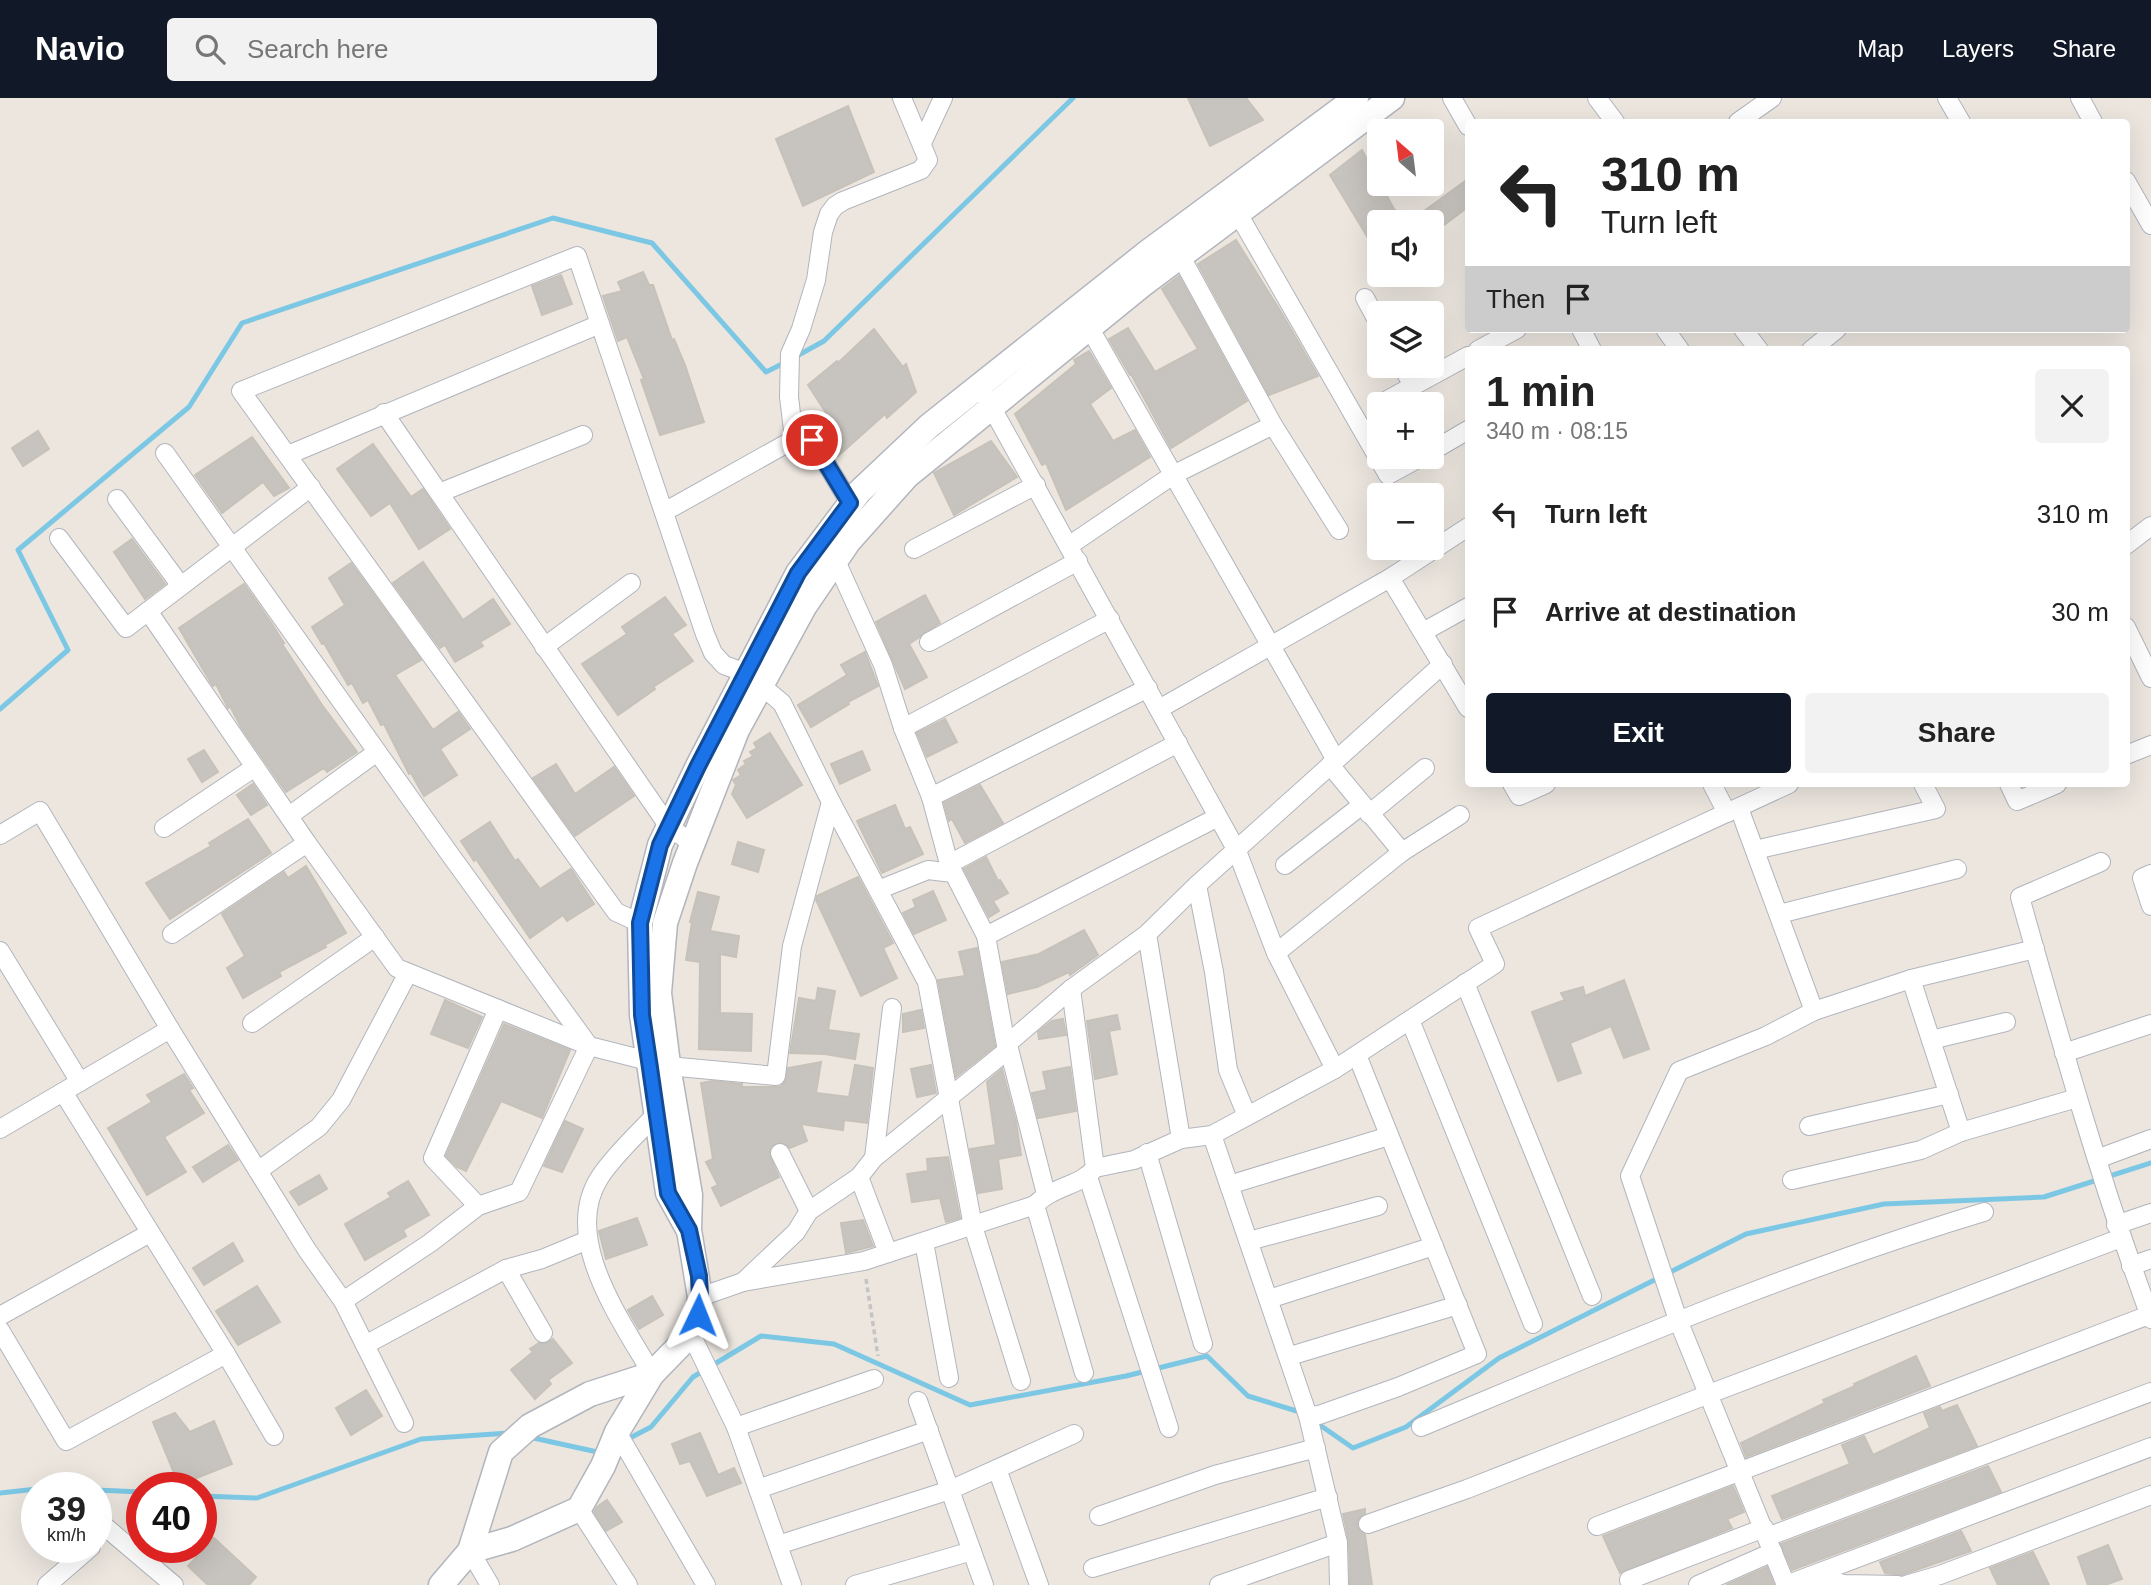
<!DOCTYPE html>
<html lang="en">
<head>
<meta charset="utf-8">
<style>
	body { margin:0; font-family:Arial,sans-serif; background:#f2f2f2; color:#222; height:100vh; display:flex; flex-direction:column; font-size:26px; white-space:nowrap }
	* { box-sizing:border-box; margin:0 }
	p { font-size:23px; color:#767676 }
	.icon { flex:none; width:38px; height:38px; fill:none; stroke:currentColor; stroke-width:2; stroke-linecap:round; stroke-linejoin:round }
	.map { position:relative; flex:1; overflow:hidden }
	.panel { position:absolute; left:1465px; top:248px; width:665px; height:441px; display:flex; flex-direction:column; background:#fff; border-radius:7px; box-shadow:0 7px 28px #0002 }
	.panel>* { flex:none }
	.top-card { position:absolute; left:1465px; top:21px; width:665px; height:214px; border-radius:7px; box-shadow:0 7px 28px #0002; background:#fff; color:#222; overflow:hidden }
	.needle { width:46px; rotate:332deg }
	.fabs { position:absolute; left:1367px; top:21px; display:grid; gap:14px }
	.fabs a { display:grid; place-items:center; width:77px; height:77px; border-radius:7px; background:#fff; box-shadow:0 7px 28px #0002; font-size:35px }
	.speed { position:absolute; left:21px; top:1374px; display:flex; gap:14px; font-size:35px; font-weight:700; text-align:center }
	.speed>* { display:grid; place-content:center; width:91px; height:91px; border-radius:50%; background:#fff; box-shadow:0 7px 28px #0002; line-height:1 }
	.speed small { font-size:18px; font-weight:400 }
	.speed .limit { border:10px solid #d22; background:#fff; color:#111 }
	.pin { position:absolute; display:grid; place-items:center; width:60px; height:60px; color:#fff; margin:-30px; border:4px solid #fff; border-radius:50%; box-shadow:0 2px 7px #0007 }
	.me { position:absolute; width:77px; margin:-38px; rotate:2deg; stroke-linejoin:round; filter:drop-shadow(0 0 5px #0008) }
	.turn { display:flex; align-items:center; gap:24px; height:147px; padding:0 21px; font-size:32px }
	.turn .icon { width:91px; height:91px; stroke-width:2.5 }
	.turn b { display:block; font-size:49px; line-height:60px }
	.then { display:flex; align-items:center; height:66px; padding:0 21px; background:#0003; gap:14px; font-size:26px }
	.round { display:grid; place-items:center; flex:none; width:74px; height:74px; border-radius:7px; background:#f2f2f2 }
	.head { display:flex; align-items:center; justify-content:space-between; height:119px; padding:0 21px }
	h1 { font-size:42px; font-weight:700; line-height:52px }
	.action { display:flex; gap:14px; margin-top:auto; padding:14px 21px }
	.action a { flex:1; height:80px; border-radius:7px; background:#111827; color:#fff; font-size:28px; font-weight:700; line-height:80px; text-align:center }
	.action a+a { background:#f2f2f2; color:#222 }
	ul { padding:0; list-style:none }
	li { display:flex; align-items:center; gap:21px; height:98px; padding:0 21px }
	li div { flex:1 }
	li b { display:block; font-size:26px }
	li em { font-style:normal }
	header { display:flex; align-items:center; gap:42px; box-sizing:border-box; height:98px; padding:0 35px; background:#111827; color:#fff }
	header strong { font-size:33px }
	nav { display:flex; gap:38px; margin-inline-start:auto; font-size:24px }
	.search { width:490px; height:63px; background:#f2f2f2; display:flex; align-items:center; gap:18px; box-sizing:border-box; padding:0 24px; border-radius:7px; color:#767676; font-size:26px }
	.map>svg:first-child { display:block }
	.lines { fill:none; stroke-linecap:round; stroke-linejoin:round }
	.stream { stroke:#7cc8e4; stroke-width:5 }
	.building { fill:#c7c3be; stroke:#c7c2b9; stroke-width:2 }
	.street-casing { stroke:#b2b5bd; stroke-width:20 }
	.secondary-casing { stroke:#b2b5bd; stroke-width:27 }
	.path { stroke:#c4c4c4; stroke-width:3.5; stroke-dasharray:5 3.5; stroke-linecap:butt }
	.street { stroke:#fff; stroke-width:18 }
	.secondary { stroke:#fff; stroke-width:24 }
	.route-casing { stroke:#114b97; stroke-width:18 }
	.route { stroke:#1a73e8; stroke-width:12 }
</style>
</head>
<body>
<header>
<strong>Navio</strong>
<div class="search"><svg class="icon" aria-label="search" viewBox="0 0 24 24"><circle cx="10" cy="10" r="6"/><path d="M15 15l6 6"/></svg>Search here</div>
<nav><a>Map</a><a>Layers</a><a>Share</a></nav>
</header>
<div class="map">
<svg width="2151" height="1487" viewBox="0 0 2151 1487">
	<rect width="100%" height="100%" fill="#ece6df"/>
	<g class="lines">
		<g class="stream">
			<polyline points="795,259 824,243 1073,0"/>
			<polyline points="0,611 68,552 18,452 189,309 242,225 553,120 652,145 766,274 786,264"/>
			<polyline points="1314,1323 1353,1350 1406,1329 1499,1260 1746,1136 1884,1106 2044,1099 2151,1065"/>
			<polyline points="529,1339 602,1355"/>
			<polyline points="626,1342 651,1329 693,1279 761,1238 834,1246 970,1307 1126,1278 1207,1258 1248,1298 1300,1314"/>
			<polyline points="96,1392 142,1394"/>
			<polyline points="0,1395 37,1391"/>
			<polyline points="201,1398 257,1400 421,1341 509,1335"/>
		</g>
	</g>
	<g class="building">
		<polygon points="1188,0 1246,0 1263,22 1210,48"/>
		<polygon points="848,8 874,74 803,108 776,41"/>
		<polygon points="1362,52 1394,111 1409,124 1468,81 1468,109 1432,136 1432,124 1379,124 1379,158 1330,77"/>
		<polygon points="1236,142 1281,214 1318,278 1269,297 1198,166"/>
		<polygon points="643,174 649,187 653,187 672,242 674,241 685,267 704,324 660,337 641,282 644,281 627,239 618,243 603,198 622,193 618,184"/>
		<polygon points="561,177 572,206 542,217 532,188"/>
		<polygon points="1179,178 1247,303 1171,350 1131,276 1130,277 1109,241 1128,230 1155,274 1198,251 1162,191"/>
		<polygon points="874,231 903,269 906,266 916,294 887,320 885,316 838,358 823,336 834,327 808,287 837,263 838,265"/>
		<polygon points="1089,253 1111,290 1090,306 1113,343 1135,332 1150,359 1066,412 1046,365 1042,367 1015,316 1076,266 1074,262"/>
		<polygon points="38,333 49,351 23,368 12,350"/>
		<polygon points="252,339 289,390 274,398 263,384 222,415 195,377"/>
		<polygon points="991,343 1017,379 954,417 934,375"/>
		<polygon points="373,346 411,399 423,391 450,431 419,451 390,405 371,418 337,371"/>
		<polygon points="132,441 165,486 145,501 114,454"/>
		<polygon points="423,464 463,522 493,501 510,526 480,544 483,548 455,564 445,547 440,550 393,485"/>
		<polygon points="351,465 421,562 395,577 433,632 458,614 470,631 440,651 457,677 424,698 411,675 409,676 384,626 381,627 368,602 363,605 352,585 348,587 324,545 322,546 312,529 345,507 329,480"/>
		<polygon points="244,486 270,523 284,545 282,546 322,607 357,654 327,674 324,670 286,694 241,629 230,608 228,610 216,586 213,588 211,585 179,530"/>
		<polygon points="925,497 940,525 909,546 927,579 905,591 876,524"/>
		<polygon points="665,499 686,527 672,536 693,563 653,589 655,591 618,617 582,566 627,536 622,529"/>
		<polygon points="865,554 878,588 848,604 849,606 811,629 798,607 847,577 841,567"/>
		<polygon points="945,621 957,644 927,659 917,635"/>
		<polygon points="770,635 802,687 747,720 732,696 736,687 733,682 741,677 738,672 746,666 744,663 753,658 750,654 757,650 754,645"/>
		<polygon points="204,652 218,674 202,684 188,661"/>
		<polygon points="862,653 870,672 840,686 831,666"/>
		<polygon points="556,666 575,696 614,669 634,698 575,738 533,680"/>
		<polygon points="253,686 267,707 251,717 237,697"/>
		<polygon points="980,687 1003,725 965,745 952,721 949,723 944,705"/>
		<polygon points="895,707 905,731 910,729 923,756 882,775 857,723"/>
		<polygon points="248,721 271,755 170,821 146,785 211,748 209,745"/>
		<polygon points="490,724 515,763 518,761 540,791 571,771 594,806 567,823 563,817 530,840 476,761 474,763 461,743"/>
		<polygon points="738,744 764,752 758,774 732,766"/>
		<polygon points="986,759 998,783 1000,782 1008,795 993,803 999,813 989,819 964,771"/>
		<polygon points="306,768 346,835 325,847 326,849 279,874 281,878 243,900 227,870 245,858 222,816 284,774 288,780"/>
		<polygon points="858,779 893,845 883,850 897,880 861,898 816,802 817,798"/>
		<polygon points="933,793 946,822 914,836 903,815 916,809 913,802"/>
		<polygon points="698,794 719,799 710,833 739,838 736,859 720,856 720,915 752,916 751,953 699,951 700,864 686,862 692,824 690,824"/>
		<polygon points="1084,832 1098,857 1070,877 1069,874 1037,889 1008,896 1002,864 1039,856"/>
		<polygon points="977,850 995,948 956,979 938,882 965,878 959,854"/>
		<polygon points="1624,882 1649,951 1624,960 1611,928 1570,945 1581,975 1558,983 1532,914 1565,902 1561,895 1583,889 1585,898"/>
		<polygon points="818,890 835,893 828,932 859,936 855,961 825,956 790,955 799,900 816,903"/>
		<polygon points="445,902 482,919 468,950 431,936"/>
		<polygon points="921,912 924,930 903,934 903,916"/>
		<polygon points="1117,917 1120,931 1109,933 1117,976 1095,981 1087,923"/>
		<polygon points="1063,921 1066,937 1039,941 1038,934 1052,923"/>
		<polygon points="504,926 570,952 542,1020 501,1003 466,1073 457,1069 446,1058"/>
		<polygon points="821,964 816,995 849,999 855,967 873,970 867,1025 844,1022 843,1032 801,1026 807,1043 790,1050 780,1044 770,1049 770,1059 779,1079 721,1108 712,1090 718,1087 706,1064 713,1061 701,985 712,983 742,986 742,989 780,989 785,984 788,970"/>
		<polygon points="931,967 936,995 917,999 911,971"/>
		<polygon points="1070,969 1076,1013 1038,1020 1032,995 1047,992 1043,974"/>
		<polygon points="1002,971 1016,1024 1021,1057 998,1061 1002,1091 978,1095 970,1051 996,1047 987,984"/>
		<polygon points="184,976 193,990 189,992 204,1015 164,1039 186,1074 147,1097 108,1030 152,1004 147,997"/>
		<polygon points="565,1023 583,1031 562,1074 544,1068"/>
		<polygon points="228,1047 238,1062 203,1084 193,1069"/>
		<polygon points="948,1059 960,1120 946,1124 940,1100 912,1104 907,1076 928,1073 927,1061"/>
		<polygon points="319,1077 327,1091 299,1107 290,1094"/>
		<polygon points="408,1083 429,1117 403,1132 406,1138 365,1162 345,1126 391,1099 388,1095"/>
		<polygon points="637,1120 647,1147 606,1161 599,1133"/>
		<polygon points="863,1122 873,1148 846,1155 841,1125"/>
		<polygon points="233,1145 243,1163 204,1187 193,1170"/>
		<polygon points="257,1188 280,1224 238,1247 216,1213"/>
		<polygon points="652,1198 663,1217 639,1231 628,1212"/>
		<polygon points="553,1241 572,1265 548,1282 551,1286 535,1301 511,1272 533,1254 530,1251 539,1245 548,1245"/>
		<polygon points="1916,1258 1930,1288 1746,1359 1741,1345 1825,1305 1823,1302 1855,1288 1854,1286"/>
		<polygon points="366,1292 382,1318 351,1337 336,1310"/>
		<polygon points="1957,1307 1977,1348 1782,1421 1772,1398 1850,1366 1842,1347 1864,1338 1873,1357 1930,1330 1924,1315 1940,1309 1942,1313"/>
		<polygon points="175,1315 190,1334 214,1323 232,1366 179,1387 153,1324"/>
		<polygon points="700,1335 718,1377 734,1370 741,1385 707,1398 690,1363 680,1366 672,1346"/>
		<polygon points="1988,1368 2001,1394 1792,1472 1781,1446"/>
		<polygon points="1733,1388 1744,1414 1727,1421 1732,1430 1620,1475 1603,1438"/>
		<polygon points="607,1402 622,1424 606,1433 594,1414 597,1409"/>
		<polygon points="1365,1411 1365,1415 1357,1423 1357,1429 1365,1437 1372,1487 1350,1487 1349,1444 1343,1416"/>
		<polygon points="1961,1433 1971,1453 1902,1477 1885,1475 1880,1464"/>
		<polygon points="214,1440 256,1479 249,1487 208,1487 188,1468"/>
		<polygon points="2108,1447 2122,1481 2105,1487 2088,1487 2078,1459"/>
		<polygon points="2033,1454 2049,1487 1998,1487 1990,1470"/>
		<polygon points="1767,1469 1774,1487 1726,1487"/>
	</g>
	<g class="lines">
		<g class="street-casing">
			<g id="street">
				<polyline points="1452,0 1468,28"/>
				<polyline points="1597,0 1615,24"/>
				<polyline points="1947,0 1961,24"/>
				<polyline points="2080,0 2093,24"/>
				<polyline points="1738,24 1772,0"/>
				<polyline points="922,45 943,0"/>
				<polyline points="2126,83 2151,127"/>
				<polyline points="1232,105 1388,377 1421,359"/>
				<polyline points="1180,157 1273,327 1339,432"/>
				<polyline points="1365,200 1379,226"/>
				<polyline points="1089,229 1336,662"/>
				<polyline points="1581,231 1592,252"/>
				<polyline points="1665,231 1680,252"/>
				<polyline points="1743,231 1759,252"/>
				<polyline points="1478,252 1517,231"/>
				<polyline points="1811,252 1837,231"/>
				<polyline points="1402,268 1413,288"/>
				<polyline points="987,301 1237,753 1276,855 1335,971"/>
				<polyline points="1380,306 1468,258"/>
				<polyline points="384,315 669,729 692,745"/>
				<polyline points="794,340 789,299 790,256 801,231 816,182 823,134 829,116 835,108 843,103 921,72 928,62 902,0"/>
				<polyline points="1432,353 1468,332"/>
				<polyline points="165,355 449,755 589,948 519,1094 478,1108 430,1145 343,1203"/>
				<polyline points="288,357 600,226"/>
				<polyline points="439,395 583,337"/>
				<polyline points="117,401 181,488"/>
				<polyline points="664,414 800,338 812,342 850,405"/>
				<polyline points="59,440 126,530 311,389"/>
				<polyline points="1070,447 1173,377 1273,327"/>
				<polyline points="2126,447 2151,428"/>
				<polyline points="914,451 1036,387"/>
				<polyline points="836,463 883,567 903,630 931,699 1148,590"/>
				<polyline points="1390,480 1468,610"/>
				<polyline points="148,513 307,745 397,870 589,948 668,968 776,978 792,848 831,704"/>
				<polyline points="2126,529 2151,580"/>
				<polyline points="1423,534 1468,509"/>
				<polyline points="929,544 1078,463"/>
				<polyline points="544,549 631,485"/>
				<polyline points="1159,611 1390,480 1468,429"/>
				<polyline points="903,630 1110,521"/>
				<polyline points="2126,657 2151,647"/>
				<polyline points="1512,686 1519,698 1546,686"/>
				<polyline points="1712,686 1727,715"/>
				<polyline points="2009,686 2017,703 2057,686"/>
				<polyline points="931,699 949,766 986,838"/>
				<polyline points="1739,710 1814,913"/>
				<polyline points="1369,716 1425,670"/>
				<polyline points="289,718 377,654"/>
				<polyline points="164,730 255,669"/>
				<polyline points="0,737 40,713 170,931 307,1152 343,1203 404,1325"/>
				<polyline points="1755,752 1936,711 1923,686"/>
				<polyline points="1402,754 1460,717"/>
				<path d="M 2101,764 L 2020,799 C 2060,941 2100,1083 2151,1221"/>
				<polyline points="1285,767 1362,707"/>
				<polyline points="2151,776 2142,780 2151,808"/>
				<polyline points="1197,787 1214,874 1228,972 1247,1018"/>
				<polyline points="878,792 928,772 953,775 949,766 1178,645"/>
				<polyline points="1779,816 1957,771"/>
				<polyline points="640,825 616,814 241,293 577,158 705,536 713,555 724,567 746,575 782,605 831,704 927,884 973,1128 1021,1283"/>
				<polyline points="172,836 307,745"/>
				<polyline points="1147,836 1181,1041"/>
				<polyline points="0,853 80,984"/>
				<polyline points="1276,855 1402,754 1330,667"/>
				<polyline points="1911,881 1961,1034"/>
				<polyline points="1465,885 1592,1198"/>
				<polyline points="1071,891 1095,1070"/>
				<polyline points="1410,922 1533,1226"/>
				<polyline points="252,925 375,839"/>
				<polyline points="1931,942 2006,924"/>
				<polyline points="1006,947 986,838 1218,719"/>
				<polyline points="1009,951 1046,1096"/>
				<polyline points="2064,955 2151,926"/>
				<polyline points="63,994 226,1256 274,1338"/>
				<polyline points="1809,1028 1949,996"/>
				<polyline points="0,1031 170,931"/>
				<polyline points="1212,1037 1308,1318 1338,1445 1339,1487"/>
				<polyline points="780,1055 809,1113"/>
				<polyline points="1147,1055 1203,1246"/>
				<polyline points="874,1060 892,910"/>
				<polyline points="2097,1061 2151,1041"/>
				<polyline points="258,1073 319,1029 341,1002 408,875"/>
				<polyline points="859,1079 888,1155"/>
				<polyline points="1088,1079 1169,1330"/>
				<polyline points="1792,1082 1921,1052 1961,1034 2077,1000"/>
				<polyline points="1229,1087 1389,1038"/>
				<polyline points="1035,1107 1084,1275"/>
				<polyline points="478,1108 433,1060 498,911"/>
				<polyline points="2116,1127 2151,1115"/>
				<polyline points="1249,1143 1378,1108"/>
				<polyline points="924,1144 949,1280"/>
				<polyline points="2131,1168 2151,1161"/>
				<path d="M 743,1184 L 864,1163 L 1035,1107 C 1053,1088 1081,1088 1095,1070 L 1134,1062 L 1181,1041 L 1212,1037 L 1335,971 L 1495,866 L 1478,830 L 1789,686"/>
				<polyline points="700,1199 743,1184 796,1134 809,1113 859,1079 874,1060 1009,951 1006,947 1071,891 1147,836 1197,787 1443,566"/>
				<polyline points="1269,1201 1434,1148"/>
				<polyline points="0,1218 150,1135"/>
				<polyline points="0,1232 66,1343 226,1256"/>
				<polyline points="543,1235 506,1171 542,1161 588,1142"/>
				<polyline points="691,1236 736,1329 792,1487"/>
				<polyline points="365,1247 506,1171"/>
				<polyline points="1290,1258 1458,1207"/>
				<path d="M 652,1276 C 622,1223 560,1140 600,1079 C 615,1056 638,1036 657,1015"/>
				<polyline points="918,1303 984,1487"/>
				<polyline points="1308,1318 1319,1317 1398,1289 1477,1256 1357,957"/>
				<polyline points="736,1329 874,1281"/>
				<path d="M 1421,1329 C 1606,1252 1791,1172 1984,1114"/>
				<polyline points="617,1334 706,1487"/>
				<polyline points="997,1371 1039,1487"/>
				<polyline points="758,1391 929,1332"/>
				<polyline points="579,1411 628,1487"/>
				<polyline points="1099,1418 1215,1377 1316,1350"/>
				<polyline points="96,1421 174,1487"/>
				<polyline points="1368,1426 1467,1391 1709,1296 2121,1140"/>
				<polyline points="1597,1428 2149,1217"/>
				<polyline points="1767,1439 2151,1294"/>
				<polyline points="778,1447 950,1392 1074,1336"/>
				<polyline points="470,1453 490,1487"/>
				<polyline points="1093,1470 1328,1399"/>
				<polyline points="1810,1478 1844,1486 1898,1487"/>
				<polyline points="1629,1482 1764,1430"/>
				<polyline points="47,1487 91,1449"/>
				<polyline points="855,1487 972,1453"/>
				<polyline points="1219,1487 1338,1445"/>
				<polyline points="1698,1487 1773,1454"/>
				<polyline points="1786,1487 1678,1222 1630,1078 1679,973 1766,938 1814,913 1911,881 2035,851"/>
				<polyline points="1786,1487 2151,1349"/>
				<polyline points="1906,1487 1940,1477 2151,1397"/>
			</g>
		</g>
		<g class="secondary-casing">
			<g id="secondary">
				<polyline points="688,1131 668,1095 642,917 640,825 660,747 698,668 798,475 859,394 929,328 1148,154 1356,0"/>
				<polyline points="470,1453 501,1354 530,1328 590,1296 652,1276"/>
				<polyline points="441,1487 470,1453 512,1441 579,1411 603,1368 617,1334 652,1276 691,1236 698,1217 700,1199 689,1132 690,1097 669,974 659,895 665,825 685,765 737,632 804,509 849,443 907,378 1142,187 1392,0"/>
			</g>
		</g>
		<polyline class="path" points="866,1181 878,1258"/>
		<use href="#street" class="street"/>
		<use href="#secondary" class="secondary"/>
	</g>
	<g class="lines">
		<g class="route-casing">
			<polyline id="route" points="698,1217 700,1199 699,1178 689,1132 668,1095 649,963 642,917 640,825 660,747 698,668 798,475 850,405 812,342"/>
		</g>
		<use href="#route" class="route"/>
	</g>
</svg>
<div class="fabs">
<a><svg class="needle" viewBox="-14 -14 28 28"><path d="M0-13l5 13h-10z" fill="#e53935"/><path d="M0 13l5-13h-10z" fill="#767676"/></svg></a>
<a><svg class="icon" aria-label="sound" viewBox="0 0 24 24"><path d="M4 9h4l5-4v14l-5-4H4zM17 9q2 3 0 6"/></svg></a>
<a><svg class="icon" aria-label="layers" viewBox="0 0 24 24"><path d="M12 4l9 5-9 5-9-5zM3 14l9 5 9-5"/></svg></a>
<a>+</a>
<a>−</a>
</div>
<div class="speed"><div>39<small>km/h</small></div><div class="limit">40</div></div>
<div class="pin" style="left:812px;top:342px;background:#d93025"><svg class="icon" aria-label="arrive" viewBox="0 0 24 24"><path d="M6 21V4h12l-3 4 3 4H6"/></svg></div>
<svg class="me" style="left:698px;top:1217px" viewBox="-20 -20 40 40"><path d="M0-17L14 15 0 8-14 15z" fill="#1a73e8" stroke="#fff" stroke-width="4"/></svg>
<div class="top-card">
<div class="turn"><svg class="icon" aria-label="left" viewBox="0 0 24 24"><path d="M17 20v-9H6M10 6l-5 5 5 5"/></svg><div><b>310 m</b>Turn left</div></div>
<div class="then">Then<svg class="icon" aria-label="arrive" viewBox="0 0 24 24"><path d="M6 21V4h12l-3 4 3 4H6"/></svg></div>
</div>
<section class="panel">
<div class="head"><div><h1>1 min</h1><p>340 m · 08:15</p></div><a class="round"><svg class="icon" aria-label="close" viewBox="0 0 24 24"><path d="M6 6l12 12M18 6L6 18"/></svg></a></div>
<ul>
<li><svg class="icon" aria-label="left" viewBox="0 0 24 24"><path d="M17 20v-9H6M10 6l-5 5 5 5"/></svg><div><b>Turn left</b></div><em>310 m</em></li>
<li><svg class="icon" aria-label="arrive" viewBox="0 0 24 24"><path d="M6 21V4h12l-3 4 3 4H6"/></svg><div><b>Arrive at destination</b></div><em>30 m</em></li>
</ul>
<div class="action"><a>Exit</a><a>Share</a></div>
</section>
</div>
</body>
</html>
